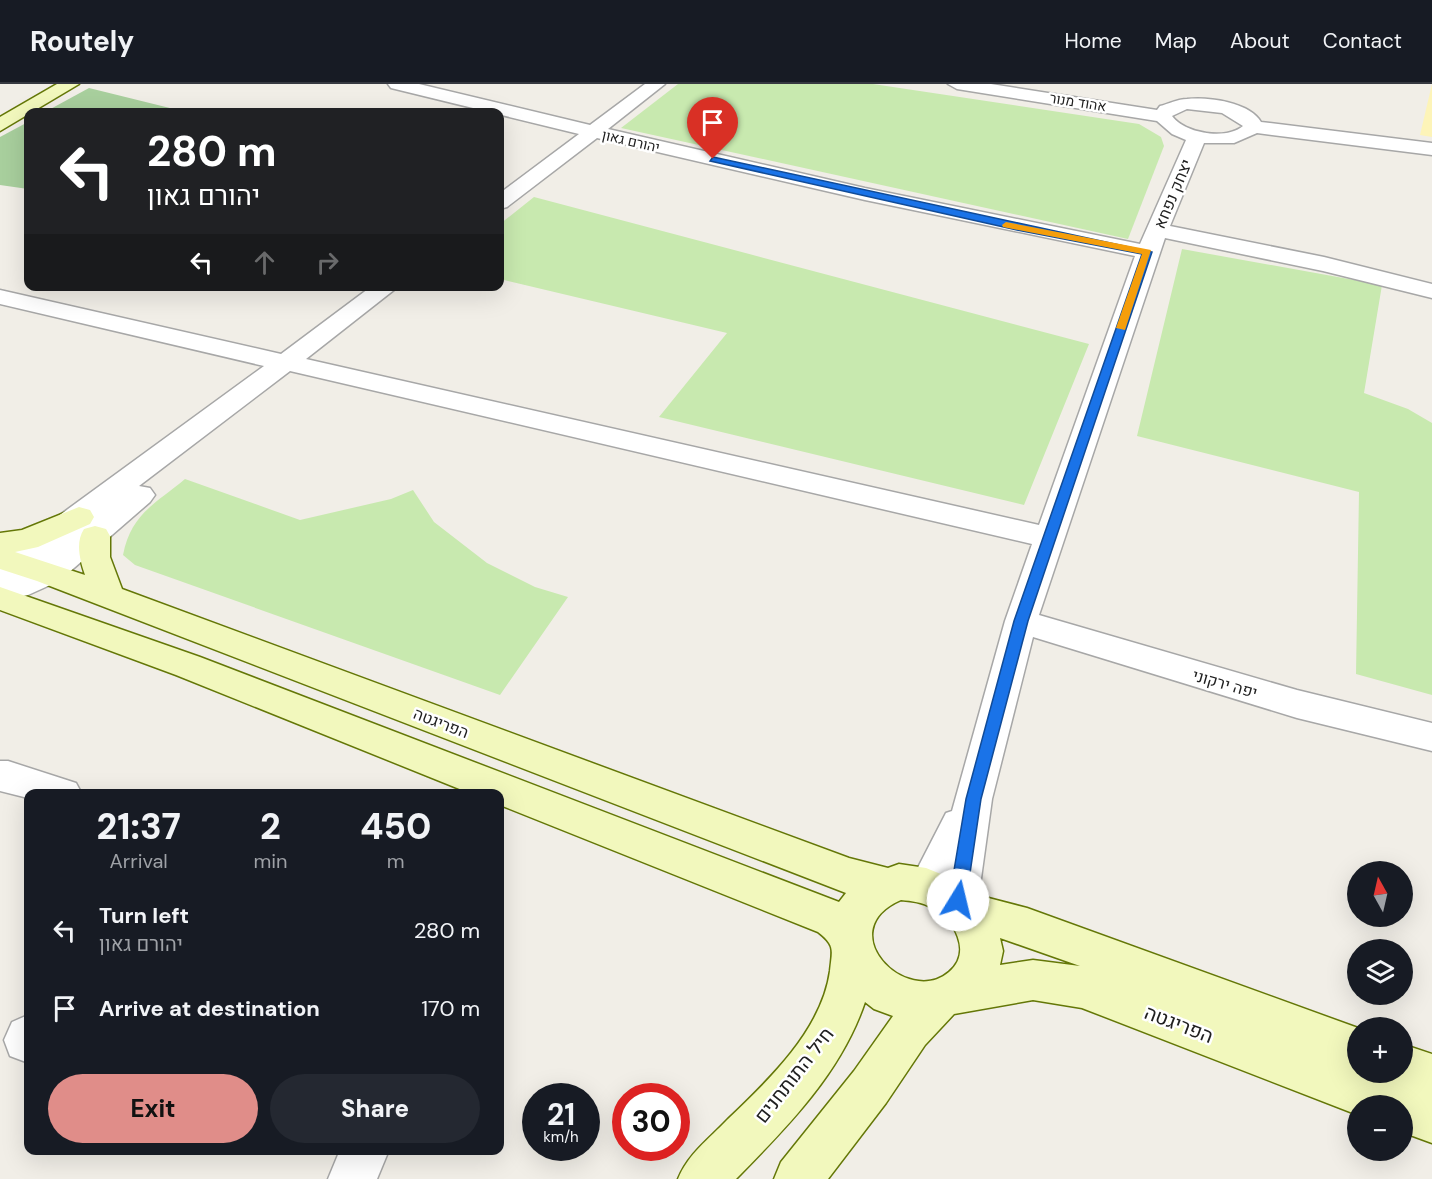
<!DOCTYPE html>
<html lang="en">
<head>
<meta charset="utf-8">
<style>
	body { margin:0; font-family:"DM Sans",Heebo,sans-serif; background:#242831; color:#f1f3f6; height:100vh; display:flex; flex-direction:column; font-size:22px; white-space:nowrap }
	* { box-sizing:border-box; margin:0 }
	p { font-size:20px; color:#9ea1a6 }
	.icon { flex:none; width:33px; height:33px; fill:none; stroke:currentColor; stroke-width:2; stroke-linecap:round; stroke-linejoin:round }
	.map { position:relative; flex:1; overflow:hidden }
	.side { position:absolute; left:24px; top:705px; width:480px; height:366px; display:flex; flex-direction:column; background:#171b24; border-radius:12px; box-shadow:0 6px 24px #0002 }
	.side>* { flex:none }
	.top-card { position:absolute; left:24px; top:24px; width:480px; height:183px; border-radius:12px; box-shadow:0 6px 24px #0002; background:#202124; color:#fff; overflow:hidden }
	.needle { width:39px; rotate:352deg }
	.tools { position:absolute; left:1347px; top:777px; display:grid; gap:12px }
	.tools a { display:grid; place-items:center; width:66px; height:66px; border-radius:50%; background:#171b24; box-shadow:0 6px 24px #0002; font-size:30px }
	.speed { position:absolute; left:522px; top:999px; display:flex; gap:12px; font-size:30px; font-weight:700; text-align:center }
	.speed>* { display:grid; place-content:center; width:78px; height:78px; border-radius:50%; background:#171b24; box-shadow:0 6px 24px #0002; line-height:1 }
	.speed small { font-size:15px; font-weight:400 }
	.speed .limit { border:9px solid #d22; background:#fff; color:#111 }
	.pin { position:absolute; display:grid; place-items:center; width:51px; height:51px; color:#fff; margin:-62px -26px; border-radius:50% 50% 50% 0; rotate:-45deg; box-shadow:0 0 6px #0007 }
	.pin .icon { rotate:45deg }
	.me { position:absolute; width:66px; margin:-33px; rotate:9deg; stroke-linejoin:round; filter:drop-shadow(0 0 4px #0008) }
	.turn { display:flex; align-items:center; gap:21px; height:126px; padding:0 24px; font-size:27px }
	.turn .icon { width:78px; height:78px; stroke-width:2.5 }
	.turn b { display:block; font-size:42px; line-height:51px }
	.lanes { display:flex; align-items:center; height:57px; padding:0 24px; background:#0003; justify-content:center; gap:30px; direction:ltr }
	.lanes .off { opacity:.35 }
	.eta { display:flex; justify-content:space-evenly; align-items:center; height:102px; text-align:center }
	.eta b { font-size:36px; font-weight:800; line-height:42px }
	.primary-button { display:flex; gap:12px; margin-top:auto; padding:12px 24px }
	.primary-button a { flex:1; height:69px; border-radius:36px; background:#e08d89; color:#111; font-size:24px; font-weight:800; line-height:69px; text-align:center }
	.primary-button a+a { background:#242831; color:#f1f3f6 }
	ul { padding:0; list-style:none }
	li { display:flex; align-items:center; gap:18px; height:78px; padding:0 24px }
	li div { flex:1 }
	li b { display:block; font-size:22px }
	li em { font-style:normal }
	header { display:flex; align-items:center; gap:36px; box-sizing:border-box; height:84px; padding:0 30px; background:#171b24; border-bottom:2px solid #363941 }
	header strong { font-size:28px }
	nav { display:flex; gap:33px; margin-inline-start:auto; font-size:21px }
	.map>svg:first-child { display:block }
	.grass { fill:#c8e9af }
	.forest { fill:#a8cf9d }
	.sand { fill:#fdf4b8 }
	.lines { fill:none; stroke-linecap:round; stroke-linejoin:round }
	.street-casing { stroke:#a7a7a7; stroke-width:3 }
	.secondary-casing { stroke:#647707; stroke-width:3 }
	.street { fill:#fff; fill-rule:evenodd }
	.secondary { fill:#f2f8bd; fill-rule:evenodd }
	.route { fill:#1a73e8; stroke:#114b97; stroke-width:1.5 }
	.slow { fill:#f59e0b }
	.labels { text-anchor:middle; dominant-baseline:central; stroke-width:5; stroke-linejoin:round; paint-order:stroke }
	.far-street-label { font-size:14px; fill:#202020; stroke:#fff }
	.street-label { font-size:16px; fill:#202020; stroke:#fff }
	.near-street-label { font-size:20px; fill:#202020; stroke:#fff }
</style>
</head>
<body>
<header>
<strong>Routely</strong>
<nav><a>Home</a><a>Map</a><a>About</a><a>Contact</a></nav>
</header>
<div class="map">
<svg width="1432" height="1095" viewBox="0 0 1432 1095">
	<rect width="100%" height="100%" fill="#f1eee7"/>
	<g class="grass">
		<polygon points="678,0 873,0 1139,40 1161,53 1164,62 1128,155 621,44"/>
		<polygon points="534,113 1089,260 1024,421 659,333 727,249 500,195 500,140"/>
		<polygon points="1182,165 1382,201 1364,309 1408,325 1432,339 1432,611 1356,590 1359,408 1137,352"/>
		<path d="M 185,395 L 300,436 L 391,415 L 413,406 L 434,438 L 487,479 L 535,503 L 568,513 L 500,611 L 135,481 L 123,471 C 131,430 155,420 185,395 Z"/>
	</g>
	<g class="forest">
		<polygon points="89,4 186,28 45,28"/>
		<polygon points="28,38 28,105 0,101 0,53"/>
	</g>
	<polygon class="sand" points="1432,0 1432,53 1420,51"/>
	<g class="lines">
		<g class="street-casing">
			<g id="street">
				<path d="M 388,0 L 419,0 L 590,41 L 645,0 L 665,0 L 608,45 L 865,104 L 1140,160 L 1186,56 L 1172,50 L 1157,37 L 957,5 L 948,0 L 991,0 L 1157,26 L 1160,22 C 1168,20 1178,15 1187,15 C 1209,13 1249,18 1261,38 L 1432,59 L 1432,71 L 1257,49 L 1234,59 L 1204,59 L 1170,142 L 1324,173 L 1432,200 L 1432,214 L 1323,187 L 1165,154 L 1039,531 L 1297,606 L 1432,639 L 1432,667 L 1297,634 L 1033,553 L 992,715 L 978,816 L 972,829 L 958,834 L 944,829 L 938,816 L 929,819 L 915,814 L 909,801 L 946,729 L 952,727 L 1005,537 L 1032,460 L 290,287 L 139,402 L 150,404 L 155,411 L 150,418 L 59,497 L 28,511 L 0,517 L 0,480 L 5,471 L 264,282 L 0,220 L 0,206 L 281,270 L 372,202 L 399,202 L 306,275 L 1039,441 L 1135,172 L 865,116 L 597,54 L 507,123 L 500,125 L 500,109 L 579,50 L 391,4 ZM 1187,25 L 1222,29 L 1243,42 C 1227,56 1185,50 1172,32 Z"/>
				<polygon points="0,677 8,677 76,699 82,710 28,710 28,714 0,707"/>
				<polygon points="28,931 28,977 26,978 10,972 4,956 12,938"/>
				<polygon points="340,1066 389,1066 377,1095 328,1095"/>
			</g>
		</g>
		<g class="secondary-casing">
			<g id="secondary">
				<polygon points="57,0 79,0 0,47 0,33"/>
				<path d="M 79,423 L 90,426 L 94,433 L 90,440 L 38,463 L 15,468 L 85,491 C 80,476 75,459 84,445 L 95,442 L 106,445 L 110,452 L 110,473 L 122,505 L 849,774 L 888,784 L 899,780 L 926,784 L 963,799 L 977,811 L 1027,824 L 1358,944 L 1358,988 L 1366,988 L 1385,995 L 1382,988 L 1402,988 L 1402,960 L 1432,970 L 1432,1059 L 1402,1048 L 1402,1022 L 1358,1022 L 1358,1031 L 1082,924 L 1033,916 L 954,930 L 925,961 L 886,1019 L 828,1095 L 774,1095 L 781,1078 L 854,987 L 893,932 L 874,925 L 865,918 C 841,989 788,1042 736,1095 L 678,1095 C 688,1070 709,1055 727,1036 C 768,997 822,946 830,887 C 832,866 836,862 818,848 L 500,721 L 500,710 L 472,710 L 176,591 L 0,526 L 0,503 L 200,573 L 839,818 L 846,809 L 37,497 L 0,485 L 0,449 L 22,446 ZM 901,816 C 912,817 922,818 932,824 C 954,835 973,868 949,888 C 907,924 830,847 901,816 ZM 1000,854 L 1080,882 L 1033,876 L 1000,881 L 1003,867 Z"/>
			</g>
		</g>
		<use href="#street" class="street"/>
		<use href="#secondary" class="secondary"/>
	</g>
	<polygon class="route" points="713,73 1152,168 1028,537 981,715 966,816 964,821 958,824 952,821 949,816 966,715 1014,537 1142,170 1017,146 710,77"/>
	<polygon class="slow" points="1006,138 1151,166 1125,246 1116,244 1142,170 1003,143 1002,141"/>
	<g class="labels">
		<g class="far-street-label">
			<text transform="translate(1078 18) rotate(9)">אהוד מנור</text>
			<text transform="translate(631 57) rotate(13)">יהורם גאון</text>
		</g>
		<g class="street-label">
			<text transform="translate(1173 110) rotate(-67)">יצחק נפחא</text>
			<text transform="translate(1225 600) rotate(16)">יפה ירקוני</text>
			<text transform="translate(441 639) rotate(21)">הפריגטה</text>
		</g>
		<g class="near-street-label">
			<text transform="translate(1179 940) rotate(21)">הפריגטה</text>
			<text transform="translate(794 991) rotate(-52)">חיל התותחנים</text>
		</g>
	</g>
</svg>
<div class="tools">
<a><svg class="needle" viewBox="-14 -14 28 28"><path d="M0-13l5 13h-10z" fill="#e53935"/><path d="M0 13l5-13h-10z" fill="#9ea1a6"/></svg></a>
<a><svg class="icon" aria-label="layers" viewBox="0 0 24 24"><path d="M12 4l9 5-9 5-9-5zM3 14l9 5 9-5"/></svg></a>
<a>+</a>
<a>−</a>
</div>
<div class="speed"><div>21<small>km/h</small></div><div class="limit">30</div></div>
<div class="pin" style="left:713px;top:75px;background:#d93025"><svg class="icon" aria-label="arrive" viewBox="0 0 24 24"><path d="M6 21V4h12l-3 4 3 4H6"/></svg></div>
<svg class="me" style="left:958px;top:816px" viewBox="-20 -20 40 40"><circle r="19" fill="#fff"/><path d="M0-13L10 11 0 6-10 11z" fill="#1a73e8"/></svg>
<div class="top-card">
<div class="turn"><svg class="icon" aria-label="left" viewBox="0 0 24 24"><path d="M17 20v-9H6M10 6l-5 5 5 5"/></svg><div><b>280 m</b>יהורם גאון</div></div>
<div class="lanes"><svg class="icon" aria-label="left" viewBox="0 0 24 24"><path d="M17 20v-9H6M10 6l-5 5 5 5"/></svg><svg class="icon off" aria-label="ahead" viewBox="0 0 24 24"><path d="M12 20V5M6 11l6-6 6 6"/></svg><svg class="icon off" aria-label="right" viewBox="0 0 24 24"><path d="M7 20v-9h11M14 6l5 5-5 5"/></svg></div>
</div>
<section class="side">
<div class="eta">
<div><b>21:37</b><p>Arrival</p></div>
<div><b>2</b><p>min</p></div>
<div><b>450</b><p>m</p></div>
</div>
<ul>
<li><svg class="icon" aria-label="left" viewBox="0 0 24 24"><path d="M17 20v-9H6M10 6l-5 5 5 5"/></svg><div><b>Turn left</b><p>יהורם גאון</p></div><em>280 m</em></li>
<li><svg class="icon" aria-label="arrive" viewBox="0 0 24 24"><path d="M6 21V4h12l-3 4 3 4H6"/></svg><div><b>Arrive at destination</b></div><em>170 m</em></li>
</ul>
<div class="primary-button"><a>Exit</a><a>Share</a></div>
</section>
</div>
</body>
</html>
